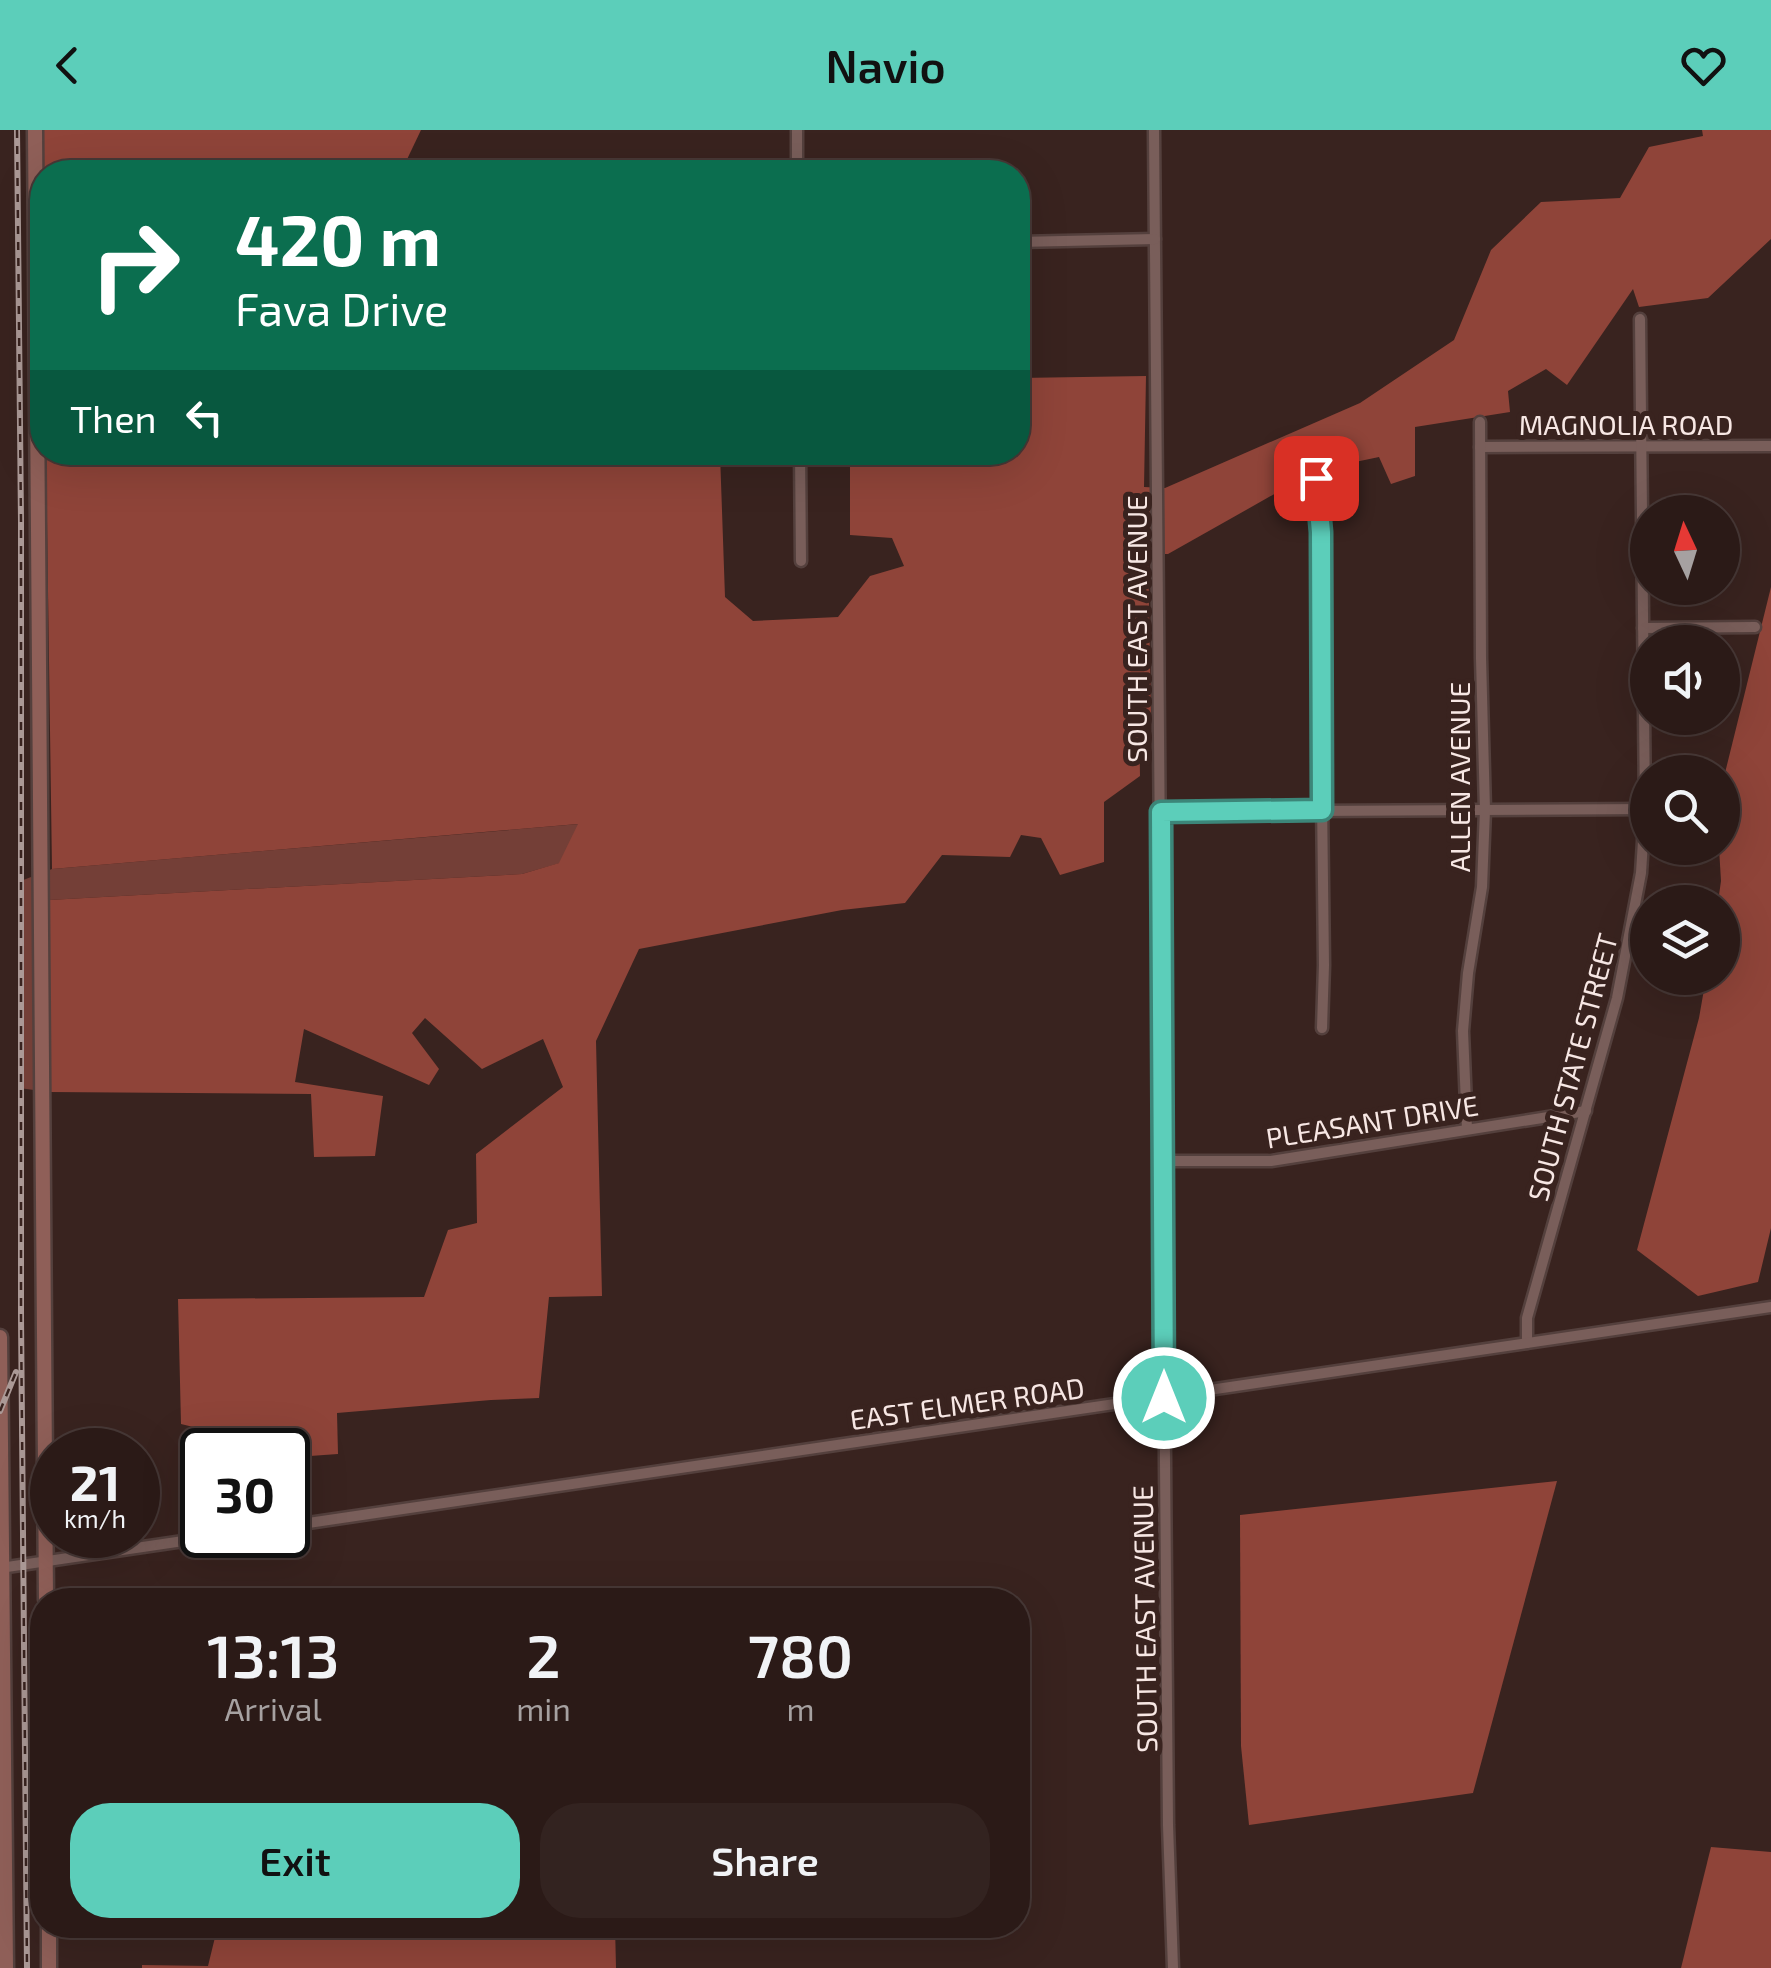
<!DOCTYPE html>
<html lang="en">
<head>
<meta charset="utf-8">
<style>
	body { margin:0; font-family:"Exo 2",sans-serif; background:#332320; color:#f1f3f6; height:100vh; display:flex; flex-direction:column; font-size:38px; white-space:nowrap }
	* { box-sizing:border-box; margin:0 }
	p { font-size:32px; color:#a6a1a1 }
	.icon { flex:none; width:55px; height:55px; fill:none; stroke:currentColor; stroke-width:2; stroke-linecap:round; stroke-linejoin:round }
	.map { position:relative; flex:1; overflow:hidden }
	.side { position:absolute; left:30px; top:1458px; width:1000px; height:350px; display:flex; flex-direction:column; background:#2b1a17; border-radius:40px; box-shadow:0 10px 40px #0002,0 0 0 2px #473836 }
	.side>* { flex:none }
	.banner { position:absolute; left:30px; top:30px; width:1000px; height:305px; border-radius:40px; box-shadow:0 10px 40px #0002,0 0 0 2px #473836; background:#0b6e4f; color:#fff; overflow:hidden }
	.needle { width:65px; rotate:356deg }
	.tools { position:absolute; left:1630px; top:365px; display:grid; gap:20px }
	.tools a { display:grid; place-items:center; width:110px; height:110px; border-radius:50%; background:#2b1a17; box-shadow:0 10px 40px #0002,0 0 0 2px #473836; font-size:50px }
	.speed { position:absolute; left:30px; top:1298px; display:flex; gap:20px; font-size:50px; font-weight:700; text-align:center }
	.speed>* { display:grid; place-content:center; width:130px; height:130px; border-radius:50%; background:#2b1a17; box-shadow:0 10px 40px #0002,0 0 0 2px #473836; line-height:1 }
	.speed small { font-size:25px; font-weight:400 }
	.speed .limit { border:5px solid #111; border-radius:15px; background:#fff; color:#111 }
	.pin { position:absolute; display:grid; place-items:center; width:85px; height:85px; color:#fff; margin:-42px; border-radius:20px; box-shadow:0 5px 15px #0006 }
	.me { position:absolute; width:110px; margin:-55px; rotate:0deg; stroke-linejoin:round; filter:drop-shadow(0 0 8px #0008) }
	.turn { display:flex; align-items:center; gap:35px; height:210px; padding:0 40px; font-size:45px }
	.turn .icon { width:130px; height:130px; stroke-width:2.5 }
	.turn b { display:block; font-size:70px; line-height:85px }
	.then { display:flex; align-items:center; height:95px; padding:0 40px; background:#0003; gap:20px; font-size:38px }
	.eta { display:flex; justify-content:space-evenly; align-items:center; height:170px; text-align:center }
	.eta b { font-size:60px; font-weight:600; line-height:70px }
	.action { display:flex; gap:20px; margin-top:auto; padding:20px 40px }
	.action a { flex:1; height:115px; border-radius:40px; background:#5cceba; color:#111; font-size:40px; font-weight:600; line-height:115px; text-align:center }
	.action a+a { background:#332320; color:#f1f3f6 }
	header { display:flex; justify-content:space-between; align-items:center; height:130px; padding:0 40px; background:#5cceba; color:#111; font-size:45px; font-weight:600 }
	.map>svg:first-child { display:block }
	.green { fill:#743f37 }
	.forest { fill:#8f4439 }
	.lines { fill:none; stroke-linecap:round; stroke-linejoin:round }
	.street-casing { stroke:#54403d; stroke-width:15 }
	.secondary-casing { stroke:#54403d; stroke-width:19 }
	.street { stroke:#795e5a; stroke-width:10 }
	.secondary { stroke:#8f5f58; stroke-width:14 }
	.rail-casing { stroke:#ab9996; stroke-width:6 }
	.rail { stroke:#39231f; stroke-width:2.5; stroke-dasharray:8; stroke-linecap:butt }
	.route-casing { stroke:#3c8679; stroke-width:25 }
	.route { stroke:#5cceba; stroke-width:18 }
	.labels { text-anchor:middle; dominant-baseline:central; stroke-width:10; stroke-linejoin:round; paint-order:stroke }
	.street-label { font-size:28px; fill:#f7e7e4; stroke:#39231f }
</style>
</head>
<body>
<header><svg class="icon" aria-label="back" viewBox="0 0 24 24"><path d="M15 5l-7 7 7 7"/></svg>Navio<svg class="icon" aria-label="heart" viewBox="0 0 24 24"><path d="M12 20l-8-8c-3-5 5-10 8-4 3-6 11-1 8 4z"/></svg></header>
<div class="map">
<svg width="1771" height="1838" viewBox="0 0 1771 1838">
	<rect width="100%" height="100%" fill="#39231f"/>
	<polygon class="green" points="579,694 560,733 522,744 49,770 49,962 19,958 18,752 52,739"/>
	<g class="forest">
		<polygon points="42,0 421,0 401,42 43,42"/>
		<polygon points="1702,0 1771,0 1771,109 1708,168 1639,177 1633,159 1567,255 1546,239 1508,261 1510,282 1415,297 1415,346 1391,354 1379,327 1317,340 1168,424 1148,424 1151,586 1139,587 1140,646 1104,672 1104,732 1060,745 1041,708 1021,705 1010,727 942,725 905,773 842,780 639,819 596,911 602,1166 549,1167 539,1268 491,1270 337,1283 338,1324 310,1326 181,1294 178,1169 424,1167 448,1100 477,1093 476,1024 563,957 543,909 482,939 425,888 412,903 439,939 429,955 304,899 295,952 383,966 375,1026 314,1027 311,964 49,962 49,770 522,744 559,733 578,694 52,739 46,323 720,323 725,467 753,491 838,487 870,446 904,436 892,408 850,405 850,323 1018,322 1018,248 1146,246 1144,357 1165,358 1360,273 1454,210 1491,120 1541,72 1620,68 1649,17 1703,6"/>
		<polygon points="1771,457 1771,1098 1758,1152 1698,1166 1637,1120 1699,888 1706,848 1722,848 1722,772 1718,772 1721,751 1719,718 1722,718 1723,651"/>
		<polygon points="1557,1351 1473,1663 1249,1695 1241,1616 1240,1385"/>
		<polygon points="1711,1717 1771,1722 1771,1838 1681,1838"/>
		<polygon points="218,1795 615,1795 616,1838 142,1838 142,1835 208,1836"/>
	</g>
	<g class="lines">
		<g class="street-casing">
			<g id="street">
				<polyline points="797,0 797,42"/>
				<polyline points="1154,0 1168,1695 1173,1838"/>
				<polyline points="1018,112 1155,109"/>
				<polyline points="1480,317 1771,316"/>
				<polyline points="800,322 801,431"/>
				<polyline points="1316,348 1321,401 1320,503 1324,835 1322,898"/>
				<polyline points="1643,498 1755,497"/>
				<polyline points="1161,682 1648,679"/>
				<polyline points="1467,999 1463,901 1468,843 1482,757 1485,680 1481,528 1480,292"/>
				<polyline points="1163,1031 1271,1031 1586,981"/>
				<polyline points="1527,1213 1527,1188 1617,868 1641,743 1645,679 1640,189"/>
				<polyline points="288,1396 1771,1177"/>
				<polyline points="0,1438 224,1405"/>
			</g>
		</g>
		<g class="secondary-casing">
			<g id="secondary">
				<polyline points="35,0 46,1470"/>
				<polyline points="0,1207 6,1838"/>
				<polyline points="49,1795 49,1838"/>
			</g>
		</g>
		<use href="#street" class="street"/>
		<use href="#secondary" class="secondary"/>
		<g class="rail-casing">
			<g id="rail">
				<polyline points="17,0 21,391 21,1187 27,1838"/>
				<polyline points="0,1281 16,1242"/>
			</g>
		</g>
		<use href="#rail" class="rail"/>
	</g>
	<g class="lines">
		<g class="route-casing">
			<polyline id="route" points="1164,1268 1161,682 1322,680 1321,402 1316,348"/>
		</g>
		<use href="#route" class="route"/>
	</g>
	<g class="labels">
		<g class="street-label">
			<text x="1626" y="294">MAGNOLIA ROAD</text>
			<text transform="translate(1136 499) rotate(-90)">SOUTH EAST AVENUE</text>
			<text transform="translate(1459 647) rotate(-90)">ALLEN AVENUE</text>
			<text transform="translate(1572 937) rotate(-75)">SOUTH STATE STREET</text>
			<text transform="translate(1372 991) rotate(-9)">PLEASANT DRIVE</text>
			<text transform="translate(967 1273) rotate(-8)">EAST ELMER ROAD</text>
			<text transform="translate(1144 1489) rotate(-91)">SOUTH EAST AVENUE</text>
		</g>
	</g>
</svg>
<div class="tools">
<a><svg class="needle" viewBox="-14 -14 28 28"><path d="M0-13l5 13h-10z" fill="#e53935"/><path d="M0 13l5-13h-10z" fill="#a6a1a1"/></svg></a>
<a><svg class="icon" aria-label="sound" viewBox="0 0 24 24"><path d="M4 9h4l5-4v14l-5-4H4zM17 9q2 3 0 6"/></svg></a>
<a><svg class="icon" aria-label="search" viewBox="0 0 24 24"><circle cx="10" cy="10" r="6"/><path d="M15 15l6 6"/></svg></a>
<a><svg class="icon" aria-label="layers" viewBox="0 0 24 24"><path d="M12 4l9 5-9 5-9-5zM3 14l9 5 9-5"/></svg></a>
</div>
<div class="speed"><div>21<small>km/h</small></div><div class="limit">30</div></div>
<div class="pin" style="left:1316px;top:348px;background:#d93025"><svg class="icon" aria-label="arrive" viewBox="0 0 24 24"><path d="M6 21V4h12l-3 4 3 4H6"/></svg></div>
<svg class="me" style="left:1164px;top:1268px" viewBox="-20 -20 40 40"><circle r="17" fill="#5cceba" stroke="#fff" stroke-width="3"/><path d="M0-11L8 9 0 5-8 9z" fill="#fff"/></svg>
<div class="banner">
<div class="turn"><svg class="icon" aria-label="right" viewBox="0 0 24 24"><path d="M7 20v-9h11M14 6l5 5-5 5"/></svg><div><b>420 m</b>Fava Drive</div></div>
<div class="then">Then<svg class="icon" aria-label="left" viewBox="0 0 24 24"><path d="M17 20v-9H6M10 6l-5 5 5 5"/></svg></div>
</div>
<section class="side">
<div class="eta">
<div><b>13:13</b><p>Arrival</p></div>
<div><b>2</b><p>min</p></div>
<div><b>780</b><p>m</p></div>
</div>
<div class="action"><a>Exit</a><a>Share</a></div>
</section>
</div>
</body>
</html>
